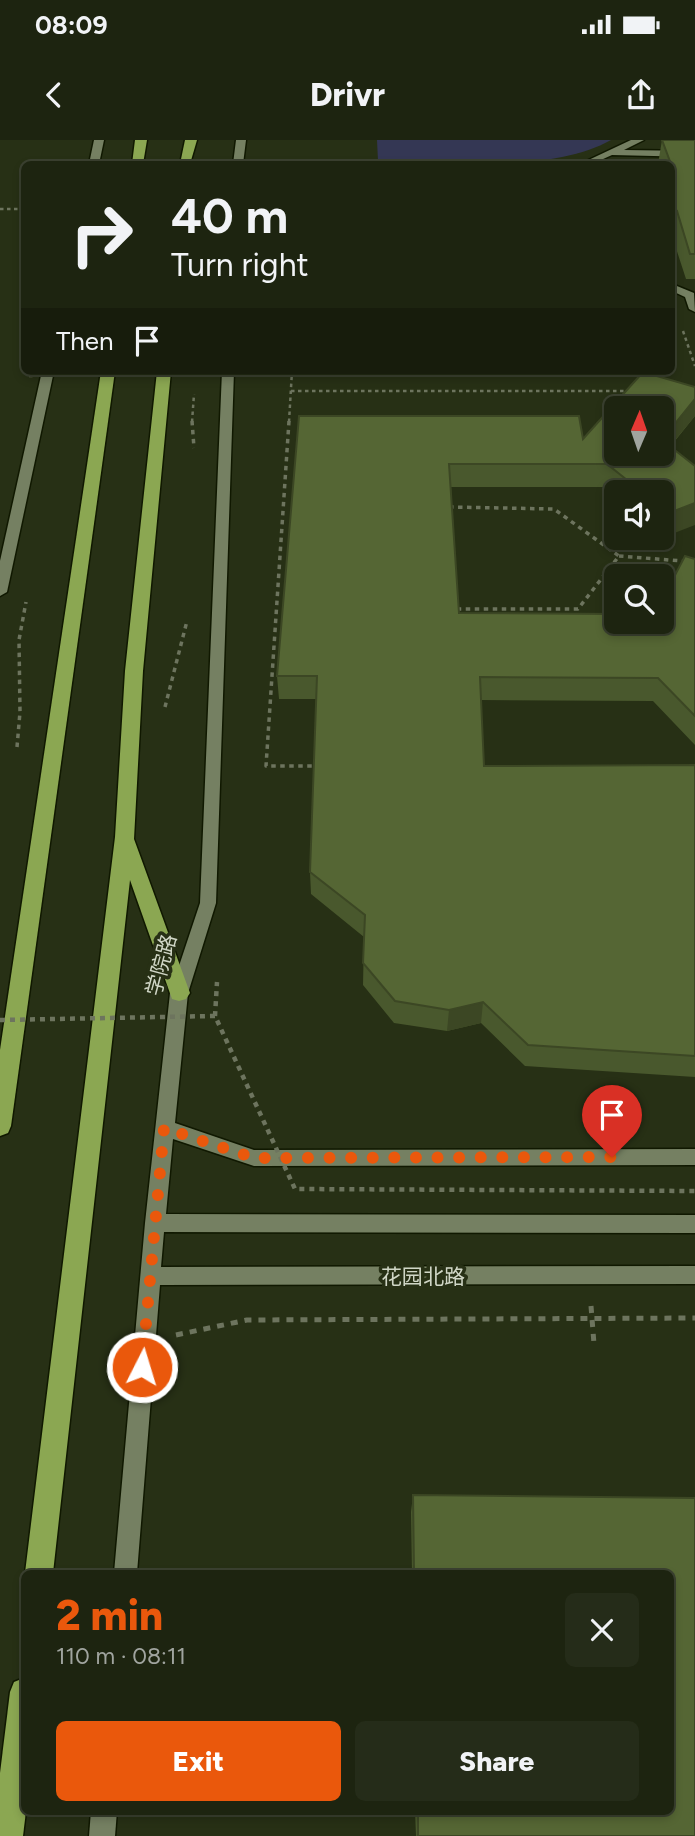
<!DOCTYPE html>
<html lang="en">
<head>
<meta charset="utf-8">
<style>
	body { margin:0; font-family:Figtree,"Noto Sans SC",sans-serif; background:#252c19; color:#f1f3f6; height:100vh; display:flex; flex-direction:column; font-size:26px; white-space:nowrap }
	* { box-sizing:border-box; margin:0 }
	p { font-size:23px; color:#a0a49f }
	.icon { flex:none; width:38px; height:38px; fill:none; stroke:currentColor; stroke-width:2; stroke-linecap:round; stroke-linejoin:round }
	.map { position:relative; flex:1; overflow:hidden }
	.side { position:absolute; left:21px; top:1430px; width:653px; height:245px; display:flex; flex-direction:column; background:#1d2410; border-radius:10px; box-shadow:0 4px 10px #0003,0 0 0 2px #3b4130 }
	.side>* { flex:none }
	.top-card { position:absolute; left:21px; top:21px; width:654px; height:214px; border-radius:10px; box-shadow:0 4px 10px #0003,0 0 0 2px #3b4130; background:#1d2410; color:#f1f3f6; overflow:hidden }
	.needle { width:46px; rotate:2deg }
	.tools { position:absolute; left:604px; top:256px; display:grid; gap:14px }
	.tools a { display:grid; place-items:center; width:70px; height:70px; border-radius:10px; background:#1d2410; box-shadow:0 4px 10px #0003,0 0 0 2px #3b4130; font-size:35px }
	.pin { position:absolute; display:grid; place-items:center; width:60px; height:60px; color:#fff; margin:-72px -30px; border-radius:50% 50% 50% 0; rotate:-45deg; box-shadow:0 0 7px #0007 }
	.pin .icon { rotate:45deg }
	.me { position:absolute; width:77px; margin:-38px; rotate:5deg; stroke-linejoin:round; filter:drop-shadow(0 0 5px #0008) }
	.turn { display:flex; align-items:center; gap:24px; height:147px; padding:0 35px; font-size:32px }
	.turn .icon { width:91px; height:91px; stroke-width:2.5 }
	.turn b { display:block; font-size:49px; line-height:60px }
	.then { display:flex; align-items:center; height:66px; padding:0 35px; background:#0003; gap:14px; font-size:26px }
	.round { display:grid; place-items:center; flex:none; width:74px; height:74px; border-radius:10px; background:#252c19 }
	.summary { display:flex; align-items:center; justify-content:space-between; height:119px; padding:0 35px }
	h1 { font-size:42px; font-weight:800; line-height:52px; color:#ea580c }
	.action { display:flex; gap:14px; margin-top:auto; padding:14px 35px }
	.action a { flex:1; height:80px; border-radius:10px; background:#ea580c; color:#fff; font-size:28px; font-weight:800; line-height:80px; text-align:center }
	.action a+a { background:#252c19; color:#f1f3f6 }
	.status { display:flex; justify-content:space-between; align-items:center; height:49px; padding:0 35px; background:#1d2410; direction:ltr }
	.status svg { height:19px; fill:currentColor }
	header { display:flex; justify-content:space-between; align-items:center; height:91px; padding:0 35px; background:#1d2410; font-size:32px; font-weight:800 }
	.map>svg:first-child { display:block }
	.green { fill:#343754 }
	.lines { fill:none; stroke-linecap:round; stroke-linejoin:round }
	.minor-casing { stroke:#101800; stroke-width:3 }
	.highway-casing { stroke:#101800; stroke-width:3 }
	.path-far3 { stroke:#6d745e; stroke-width:2.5; stroke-dasharray:3.5 3.5; stroke-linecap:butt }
	.path-far2 { stroke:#6d745e; stroke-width:3.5; stroke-dasharray:4.5 4.5; stroke-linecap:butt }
	.path-far1 { stroke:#6d745e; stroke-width:4.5; stroke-dasharray:5 5; stroke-linecap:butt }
	.path { stroke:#6d745e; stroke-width:5; stroke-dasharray:7 7; stroke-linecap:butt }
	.minor { fill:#758062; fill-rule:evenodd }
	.highway { fill:#8ba752; fill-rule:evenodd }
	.path-bridge-far1 { stroke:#6d745e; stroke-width:2.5; stroke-dasharray:3.5 3.5; stroke-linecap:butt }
	.path-bridge { stroke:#6d745e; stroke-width:4.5; stroke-dasharray:5 5; stroke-linecap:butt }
	.wall { fill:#49582d }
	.shaded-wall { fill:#3c4724 }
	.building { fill:#556634; stroke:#3c4724; stroke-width:2 }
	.route { stroke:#ea580c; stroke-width:12; stroke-dasharray:0 21.6 }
	.labels { text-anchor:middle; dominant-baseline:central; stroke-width:7; stroke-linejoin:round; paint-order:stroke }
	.street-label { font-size:21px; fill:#d0d6c6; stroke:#273015 }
</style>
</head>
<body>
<div class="status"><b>08:09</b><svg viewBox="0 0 49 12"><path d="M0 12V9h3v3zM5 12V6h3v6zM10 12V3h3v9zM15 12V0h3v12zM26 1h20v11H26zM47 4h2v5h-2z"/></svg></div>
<header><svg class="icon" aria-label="back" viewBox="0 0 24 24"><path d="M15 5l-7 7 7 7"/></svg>Drivr<svg class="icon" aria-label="share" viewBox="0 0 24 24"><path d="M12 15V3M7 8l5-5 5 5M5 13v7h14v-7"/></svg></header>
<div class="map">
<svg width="695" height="1696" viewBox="0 0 695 1696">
	<rect width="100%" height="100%" fill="#273015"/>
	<path class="green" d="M 377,0 L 611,0 C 550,34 447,22 378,21 Z"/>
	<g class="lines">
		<g class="minor-casing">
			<g id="minor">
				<polygon points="94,0 104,0 99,24 89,24"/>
				<polygon points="236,0 246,0 243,24 233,24"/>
				<polygon points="631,0 644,0 624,10 695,11 695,17 612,15 592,24 580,24"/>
				<polygon points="672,144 694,153 695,172 689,169 685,157 672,151"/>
				<polygon points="42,231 54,231 7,452 0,456 0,421"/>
				<polygon points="222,231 234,231 216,763 188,853 175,983 254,1010 695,1009 695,1025 254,1026 173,999 166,1074 695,1075 695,1093 164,1092 161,1127 695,1126 695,1144 160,1145 137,1433 114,1433 145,1083 170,853 200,763"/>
				<polygon points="91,1671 117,1671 115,1696 89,1696"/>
			</g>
		</g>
		<g class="highway-casing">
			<g id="highway">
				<polygon points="135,0 147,0 143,24 132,24"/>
				<polygon points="185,0 197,0 190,24 180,24"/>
				<polygon points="101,231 115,231 11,986 8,993 0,996 0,910"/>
				<polygon points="157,231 171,231 143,531 134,699 190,853 186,859 179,861 172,859 130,740 53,1433 25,1433 115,697 125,531"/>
				<polygon points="24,1538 26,1671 23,1696 0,1696 0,1633 10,1552 14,1542"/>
			</g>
		</g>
		<g class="path-far3">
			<polyline points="0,69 24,69"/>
			<polyline points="683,191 695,226"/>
			<polyline points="291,251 631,251"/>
			<polyline points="192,282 194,254"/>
			<polyline points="289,282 292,231"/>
		</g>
		<g class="path-far2">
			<polyline points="192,281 194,308"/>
			<polyline points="289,281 266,626 317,626"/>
			<polyline points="449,367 554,369 619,416 578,469 455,469"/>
			<polyline points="619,416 695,422"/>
			<polyline points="165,567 187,481"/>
			<polyline points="17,607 20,572 19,500 26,462"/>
		</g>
		<polyline class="path-far1" points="215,876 217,842"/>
		<g class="path">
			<polyline points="591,1166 594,1204"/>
			<polyline points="176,1195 247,1180 695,1178"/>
		</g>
		<use href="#minor" class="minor"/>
		<use href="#highway" class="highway"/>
		<polyline class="path-bridge-far1" points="29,236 252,231"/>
		<polyline class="path-bridge" points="0,880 215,876 295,1049 695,1051"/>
	</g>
	<g class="wall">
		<polygon points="662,0 695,0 695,139 686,139 672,96 672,24 658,24"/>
		<polygon points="300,231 566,231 566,235 300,234"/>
		<polygon points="299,276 583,299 695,276 670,307 695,326 664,397 662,395 662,352 616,352 616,358 603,347 451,347 459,473 662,481 695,419 695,605 653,561 481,560 484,626 695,625 695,937 525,926 481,883 447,891 394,883 363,845 364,797 311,754 310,732 316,559 279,559 277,536"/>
		<polygon points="413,1355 695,1358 695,1696 416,1696 415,1671 670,1671 670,1433 412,1433 411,1372"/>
	</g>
	<g class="shaded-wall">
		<polygon points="695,259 695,276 656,323 662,300"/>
		<polygon points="695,363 695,385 664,397 669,373"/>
		<polygon points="483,862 481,883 447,891 449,870"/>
	</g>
	<g class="building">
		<polygon points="662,0 695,0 695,114 690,114 677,71 672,72 672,37 675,37 672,24 671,24"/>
		<polygon points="643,232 695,247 695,259 662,300 662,268 616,268 616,313 662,313 662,300 695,326 695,363 669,373 662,367 662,352 642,352 607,324 449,324 459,473 616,474 616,481 662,481 662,460 685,416 695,419 695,576 658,538 480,537 484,626 695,625 695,916 528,905 483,862 449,870 395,861 363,823 365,775 310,732 317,536 277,536 299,276 579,276 583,299"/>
		<polygon points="413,1355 695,1358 695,1696 418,1696 418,1671 670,1671 670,1433 414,1433"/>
	</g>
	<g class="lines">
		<polyline class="route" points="142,1227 164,988 254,1018 612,1017"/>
	</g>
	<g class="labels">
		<g class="street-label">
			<text transform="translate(161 825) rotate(-75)">学院路</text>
			<text x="423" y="1136">花园北路</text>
		</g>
	</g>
</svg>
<div class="tools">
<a><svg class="needle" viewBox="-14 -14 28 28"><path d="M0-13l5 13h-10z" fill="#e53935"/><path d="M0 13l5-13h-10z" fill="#a0a49f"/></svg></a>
<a><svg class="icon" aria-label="sound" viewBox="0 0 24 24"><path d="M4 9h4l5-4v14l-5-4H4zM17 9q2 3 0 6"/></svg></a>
<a><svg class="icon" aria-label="search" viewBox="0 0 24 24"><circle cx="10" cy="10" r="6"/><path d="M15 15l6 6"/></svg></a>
</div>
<div class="pin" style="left:612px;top:1017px;background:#d93025"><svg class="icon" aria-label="arrive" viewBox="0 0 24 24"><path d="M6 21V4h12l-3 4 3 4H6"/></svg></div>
<svg class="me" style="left:142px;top:1227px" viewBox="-20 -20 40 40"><circle r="17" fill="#ea580c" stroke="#fff" stroke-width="3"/><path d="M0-11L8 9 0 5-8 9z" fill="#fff"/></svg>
<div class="top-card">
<div class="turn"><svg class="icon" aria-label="right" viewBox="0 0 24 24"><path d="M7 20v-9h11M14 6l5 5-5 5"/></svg><div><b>40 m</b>Turn right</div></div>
<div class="then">Then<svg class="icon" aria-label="arrive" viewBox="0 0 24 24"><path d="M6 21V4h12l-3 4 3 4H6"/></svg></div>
</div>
<section class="side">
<div class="summary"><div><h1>2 min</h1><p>110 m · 08:11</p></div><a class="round"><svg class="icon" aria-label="close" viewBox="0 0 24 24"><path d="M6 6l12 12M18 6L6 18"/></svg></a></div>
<div class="action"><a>Exit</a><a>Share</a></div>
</section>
</div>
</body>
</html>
